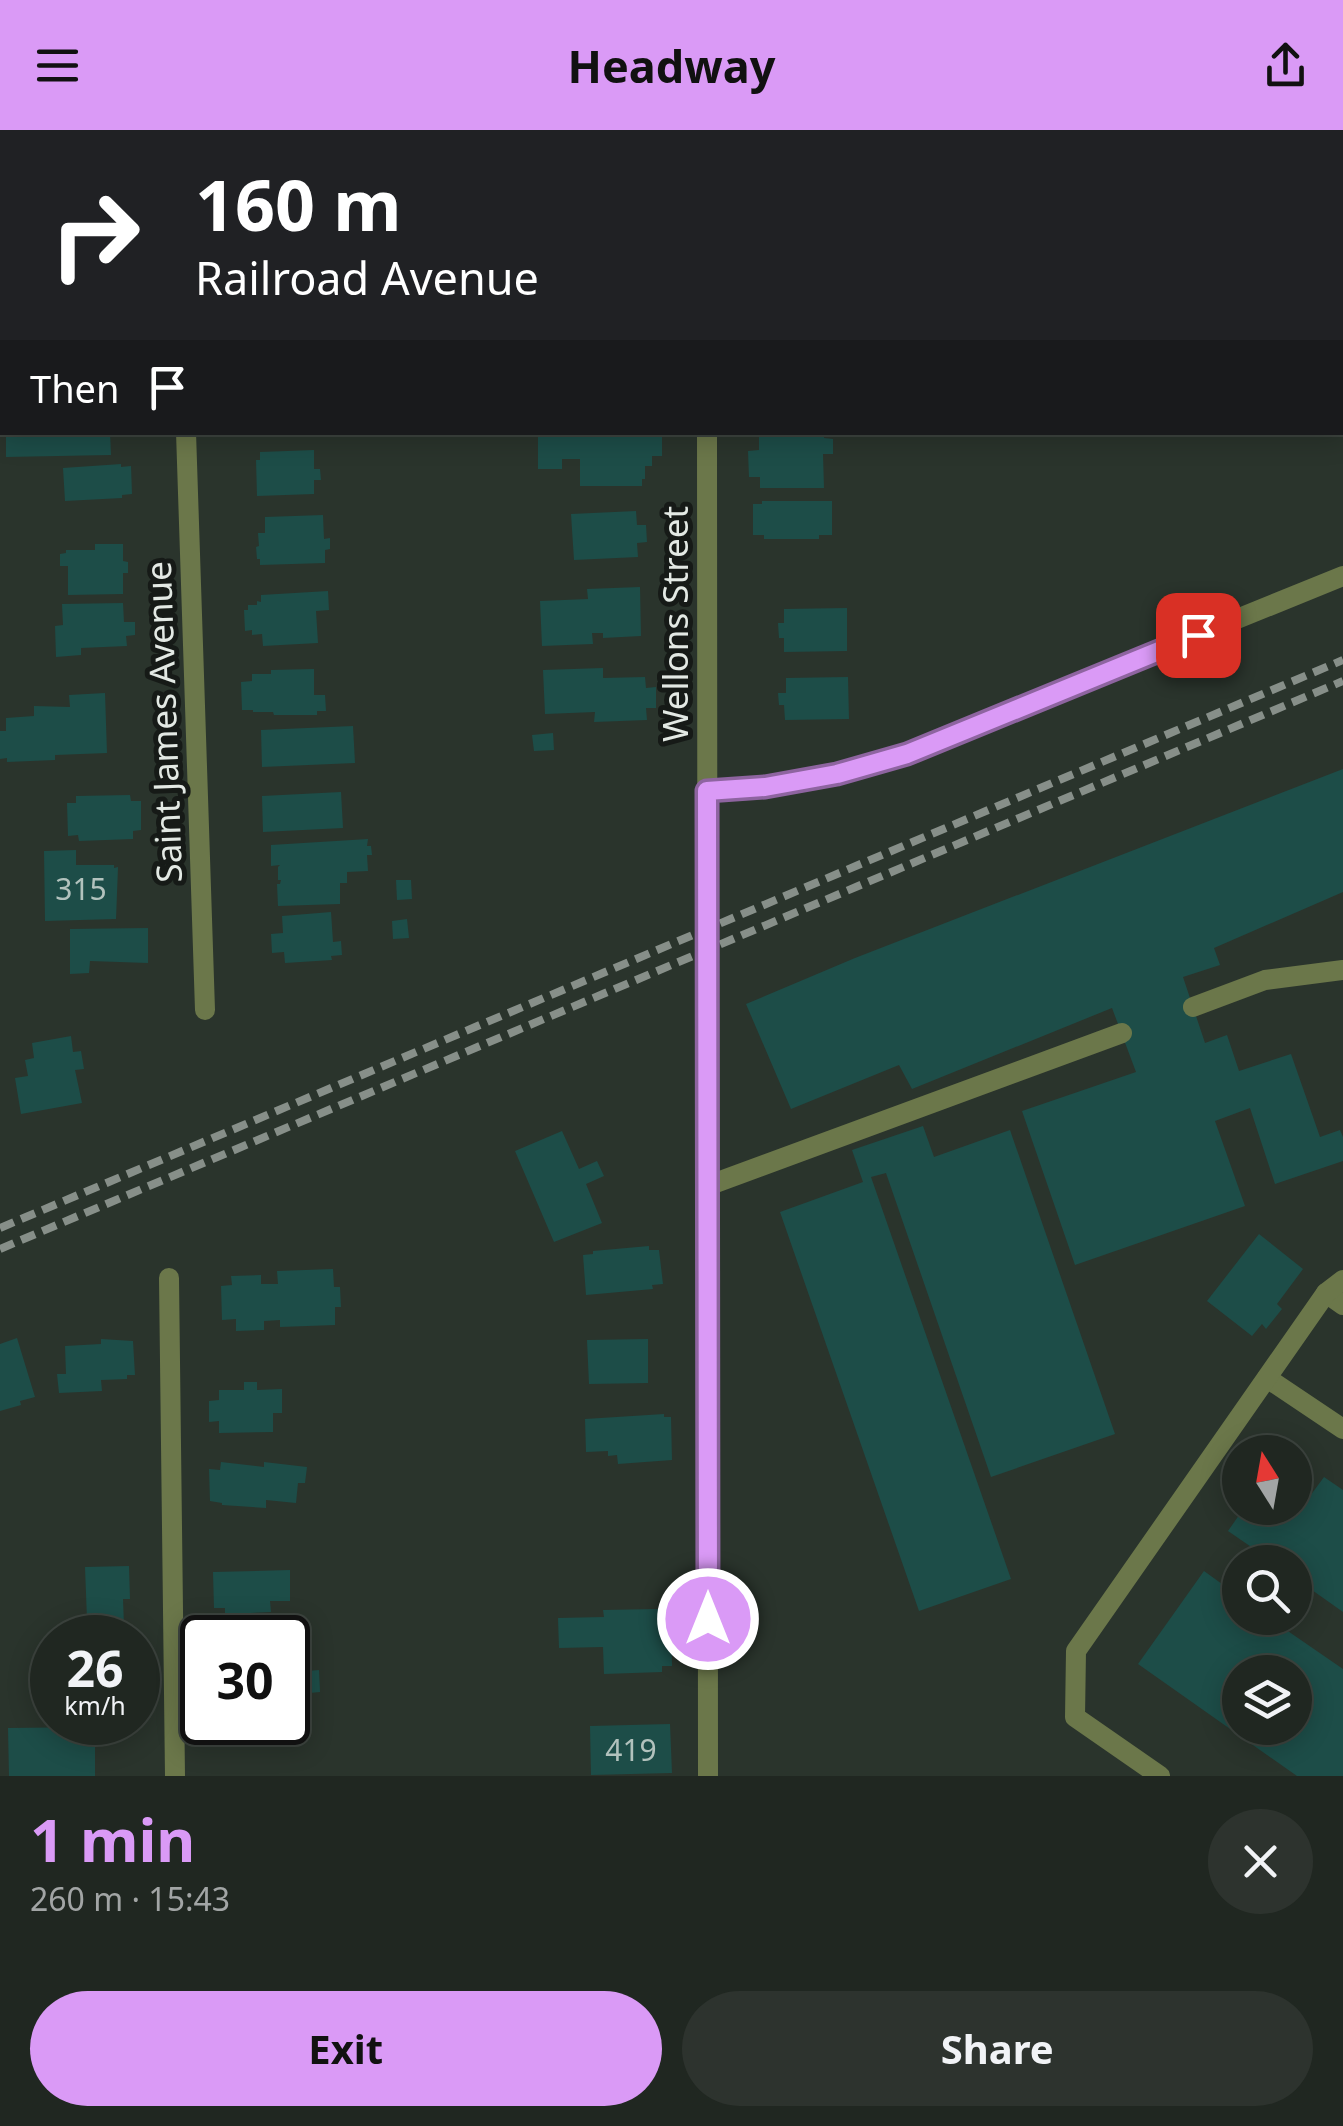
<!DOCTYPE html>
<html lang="en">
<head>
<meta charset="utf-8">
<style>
	body { margin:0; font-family:"Noto Sans",sans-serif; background:#2d332e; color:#f1f3f6; height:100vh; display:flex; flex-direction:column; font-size:38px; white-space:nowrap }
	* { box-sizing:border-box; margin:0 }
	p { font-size:32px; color:#a2a5a5 }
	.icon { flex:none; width:55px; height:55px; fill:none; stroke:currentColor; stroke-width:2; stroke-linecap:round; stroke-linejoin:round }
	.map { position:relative; height:1646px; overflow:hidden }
	.sheet { display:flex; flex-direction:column; background:#202721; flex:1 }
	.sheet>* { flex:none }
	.top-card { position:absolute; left:0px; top:0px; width:1345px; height:305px; box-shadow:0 5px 25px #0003,0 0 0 2px #3d443f; background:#202124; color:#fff; overflow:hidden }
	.needle { width:65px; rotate:349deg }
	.tools { position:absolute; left:1222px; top:1305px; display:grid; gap:20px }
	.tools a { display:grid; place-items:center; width:90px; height:90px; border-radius:50%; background:#202721; box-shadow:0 5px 25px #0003,0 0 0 2px #3d443f; font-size:50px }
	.speed { position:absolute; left:30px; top:1485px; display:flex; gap:20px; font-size:50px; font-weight:700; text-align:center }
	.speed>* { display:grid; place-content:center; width:130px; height:130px; border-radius:50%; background:#202721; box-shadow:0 5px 25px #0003,0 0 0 2px #3d443f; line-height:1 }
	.speed small { font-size:25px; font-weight:400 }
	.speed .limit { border:5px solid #111; border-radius:15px; background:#fff; color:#111 }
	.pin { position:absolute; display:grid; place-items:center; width:85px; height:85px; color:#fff; margin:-42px; border-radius:20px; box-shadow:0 5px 15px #0006 }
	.me { position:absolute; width:110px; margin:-55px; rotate:0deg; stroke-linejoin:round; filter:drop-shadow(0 0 8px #0008) }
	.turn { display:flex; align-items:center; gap:35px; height:210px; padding:0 30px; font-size:45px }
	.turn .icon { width:130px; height:130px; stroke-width:2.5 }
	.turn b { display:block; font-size:70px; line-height:85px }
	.then { display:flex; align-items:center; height:95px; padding:0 30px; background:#0003; gap:20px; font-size:38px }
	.round { display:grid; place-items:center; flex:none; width:105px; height:105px; border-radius:52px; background:#2d332e }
	.overview { display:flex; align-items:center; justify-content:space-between; height:170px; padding:0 30px }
	h1 { font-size:60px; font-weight:700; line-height:75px; color:#da9af6 }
	.action { display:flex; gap:20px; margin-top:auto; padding:20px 30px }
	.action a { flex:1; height:115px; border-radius:60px; background:#da9af6; color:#111; font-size:40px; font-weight:700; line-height:115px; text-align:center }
	.action a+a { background:#2d332e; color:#f1f3f6 }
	header { display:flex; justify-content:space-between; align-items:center; height:130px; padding:0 30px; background:#da9af6; color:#111; font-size:45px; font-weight:700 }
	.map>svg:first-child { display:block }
	.building { fill:#1d4d48; fill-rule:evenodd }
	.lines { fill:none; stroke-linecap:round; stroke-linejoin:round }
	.service { stroke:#6b774a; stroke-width:20 }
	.minor { stroke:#6b774a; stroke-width:20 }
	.rail { stroke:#878f89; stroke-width:8; stroke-dasharray:15 8; stroke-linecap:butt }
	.route-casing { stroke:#8e64a0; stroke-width:25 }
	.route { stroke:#da9af6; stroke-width:18 }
	.labels { text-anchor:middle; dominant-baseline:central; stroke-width:10; stroke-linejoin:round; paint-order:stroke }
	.number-label { font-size:30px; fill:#b2c2bd }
	.street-label { font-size:35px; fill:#e3e9e4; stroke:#161a17 }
</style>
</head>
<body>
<header><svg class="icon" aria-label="menu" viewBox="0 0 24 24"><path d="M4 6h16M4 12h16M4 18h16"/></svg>Headway<svg class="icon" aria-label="share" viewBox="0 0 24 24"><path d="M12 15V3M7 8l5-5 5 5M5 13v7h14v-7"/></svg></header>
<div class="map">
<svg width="1343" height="1646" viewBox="0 0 1343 1646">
	<rect width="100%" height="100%" fill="#2a342c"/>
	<g class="building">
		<polygon points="6,302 110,302 111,325 6,327"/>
		<polygon points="538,302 662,302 662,326 652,326 652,336 645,336 645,349 642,349 642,356 580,356 580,329 562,329 562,339 538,339"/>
		<polygon points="824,305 824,308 833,309 833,324 823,324 824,358 760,358 760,347 749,347 748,321 759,320 759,306"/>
		<polygon points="314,320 314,339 320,339 321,350 314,350 314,364 257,366 256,330 260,330 260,322"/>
		<polygon points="121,334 121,337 131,336 132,364 122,365 122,368 65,371 63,338"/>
		<polygon points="762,371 832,371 832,405 819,405 819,409 764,409 764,405 753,405 753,374 762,374"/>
		<polygon points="636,381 637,395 646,395 647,412 637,413 638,427 574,430 571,384"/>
		<polygon points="323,385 324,409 330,408 330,419 325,420 325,433 260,435 260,429 257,429 256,417 259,416 258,403 265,403 265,387"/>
		<polygon points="95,414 123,414 123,431 128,432 128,443 123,443 123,464 68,465 68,436 60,436 60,424 66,423 66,420 95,420"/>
		<polygon points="640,457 641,506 603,508 603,503 592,503 593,514 542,516 540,471 588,469 587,459"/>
		<polygon points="328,461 329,480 316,481 318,513 263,516 262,504 252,505 252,500 245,501 244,480 248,480 248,475 257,475 257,471 261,472 261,465"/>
		<polygon points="123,473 124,492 135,492 135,505 126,506 127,516 81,518 81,525 56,527 55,496 63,495 62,474"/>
		<polygon points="847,478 847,521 784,522 784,508 779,508 778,493 784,493 784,479"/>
		<polygon points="603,538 603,548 645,547 646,558 656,557 656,578 646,578 647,590 594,592 595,582 545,584 543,540"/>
		<polygon points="314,539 314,565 325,565 326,581 317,581 317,585 274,585 273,582 253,582 253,580 242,580 241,552 252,551 252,544 271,544 271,540"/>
		<polygon points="848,547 849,589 785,590 784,575 779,575 778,563 786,563 786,548"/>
		<polygon points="105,563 107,623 55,625 55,630 7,632 7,628 0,629 0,601 6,601 6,588 34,586 34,576 70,577 69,565"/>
		<polygon points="353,596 355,633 262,637 261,600"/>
		<polygon points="553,603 554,620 534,621 532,605"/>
		<polygon points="1343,639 1343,762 1214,818 1220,835 1183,847 1205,913 1227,905 1239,941 1291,924 1320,1007 1340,1000 1343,1007 1343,1031 1275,1054 1250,978 1215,991 1245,1076 1075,1135 1022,981 1136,942 1112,878 912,959 899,935 791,979 746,874 855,828"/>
		<polygon points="341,662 343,698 263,702 262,666"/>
		<polygon points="130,665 131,671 141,671 141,700 133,701 133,709 79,711 78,705 68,706 67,673 76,673 76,666"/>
		<polygon points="368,709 367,716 371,716 372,725 367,725 368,741 347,742 347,753 340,753 340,774 278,776 277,754 280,754 281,750 278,750 278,737 280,735 271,736 271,715"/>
		<polygon points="76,720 76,735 114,735 114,738 118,737 116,789 45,791 44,721"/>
		<polygon points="396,750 411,750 412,769 397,770"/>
		<polygon points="331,782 333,812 341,811 342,825 331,826 332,830 285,833 284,822 272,823 271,804 283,803 282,786"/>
		<polygon points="407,789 409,808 393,809 392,791"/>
		<polygon points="148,798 148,833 90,831 89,843 70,844 70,799"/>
		<polygon points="71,906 73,922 81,921 84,939 75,940 82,973 21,984 15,948 28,946 25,930 34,928 32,913"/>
		<polygon points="923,996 934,1027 1010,1000 1115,1304 991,1347 886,1043 871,1047 1011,1449 919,1481 780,1082 863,1052 852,1020"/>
		<polygon points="562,1001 579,1039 597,1031 604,1046 586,1054 602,1093 554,1112 515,1021"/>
		<polygon points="1259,1104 1303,1139 1277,1174 1282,1179 1266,1199 1262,1194 1252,1206 1207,1171"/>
		<polygon points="649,1116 649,1120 659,1120 663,1154 652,1155 653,1159 586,1165 583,1125 593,1124 593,1121"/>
		<polygon points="333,1139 334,1157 340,1157 341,1177 335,1177 335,1195 280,1197 280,1190 264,1191 264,1200 236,1201 236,1189 222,1190 221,1156 232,1155 231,1146 261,1145 261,1154 278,1154 277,1141"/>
		<polygon points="17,1208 35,1267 20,1271 21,1275 0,1281 0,1214"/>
		<polygon points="101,1209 133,1211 135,1245 127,1245 127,1249 101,1250 102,1261 59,1263 57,1244 66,1244 65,1216 101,1214"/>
		<polygon points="648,1209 648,1253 589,1254 587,1210"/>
		<polygon points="244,1252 257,1252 257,1260 282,1259 282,1283 273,1283 273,1302 219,1303 219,1291 209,1292 209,1271 219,1270 219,1260 244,1260"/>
		<polygon points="664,1284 664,1287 671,1287 672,1330 618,1334 617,1325 608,1326 608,1321 586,1322 585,1289"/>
		<polygon points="221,1332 264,1337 264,1332 307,1337 305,1353 298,1353 296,1373 266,1370 266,1378 222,1375 222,1373 210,1371 209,1339 220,1340"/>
		<polygon points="1324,1347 1343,1360 1343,1482 1295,1448 1295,1432 1273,1432 1228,1401 1244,1378 1295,1378 1295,1355 1310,1366"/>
		<polygon points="129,1436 130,1469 123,1469 124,1496 103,1497 103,1489 87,1489 85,1437"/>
		<polygon points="290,1440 290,1471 270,1471 271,1482 225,1484 225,1478 214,1478 213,1442"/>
		<path d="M 1204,1441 L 1240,1467 L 1240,1488 L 1269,1488 L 1343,1539 L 1343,1646 L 1297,1646 L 1138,1534 ZM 1240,1542 L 1295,1542 L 1295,1598 L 1240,1598 Z"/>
		<polygon points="658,1479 658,1483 671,1483 672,1536 662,1536 662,1542 604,1544 603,1517 559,1518 558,1488 604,1487 603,1480"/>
		<polygon points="307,1528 307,1541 319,1540 320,1562 288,1565 288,1529"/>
		<polygon points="670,1594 672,1643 591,1645 590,1596"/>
		<polygon points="95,1597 95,1646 9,1646 8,1598"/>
	</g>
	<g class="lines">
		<g class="service">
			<polyline points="707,661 765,657 837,644 907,623 1343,446"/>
			<polyline points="1193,877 1265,850 1343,840"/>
			<polyline points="707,1056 1122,903"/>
			<polyline points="1326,1163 1343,1175"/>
			<polyline points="1267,1248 1343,1299"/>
			<polyline points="1160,1646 1075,1587 1076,1521 1326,1163 1343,1150"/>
		</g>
		<g class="minor">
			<polyline points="175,0 175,2"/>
			<polyline points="704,0 704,2"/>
			<polyline points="1342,144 1343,144"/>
			<polyline points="186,302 205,880"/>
			<polyline points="707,302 708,1646"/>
			<polyline points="169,1148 175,1646"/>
		</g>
		<g class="rail">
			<polyline points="0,1098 1343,530"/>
			<polyline points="0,1119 1343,551"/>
		</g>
	</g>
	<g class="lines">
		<g class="route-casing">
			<polyline id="route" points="708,1489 707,661 765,657 837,644 907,624 1198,505"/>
		</g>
		<use href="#route" class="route"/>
	</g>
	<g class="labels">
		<g class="number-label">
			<text x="81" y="758">315</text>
			<text x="631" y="1619">419</text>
		</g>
		<g class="street-label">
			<text transform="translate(674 494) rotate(-90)">Wellons Street</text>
			<text transform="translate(163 592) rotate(-92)">Saint James Avenue</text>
		</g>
	</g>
</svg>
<div class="tools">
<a><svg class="needle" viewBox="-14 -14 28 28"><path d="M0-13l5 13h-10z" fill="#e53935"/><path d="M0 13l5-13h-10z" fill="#a2a5a5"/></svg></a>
<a><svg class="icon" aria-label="search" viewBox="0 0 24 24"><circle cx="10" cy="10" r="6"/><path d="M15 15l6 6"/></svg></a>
<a><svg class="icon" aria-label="layers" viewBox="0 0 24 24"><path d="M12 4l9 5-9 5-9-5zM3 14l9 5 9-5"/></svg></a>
</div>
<div class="speed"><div>26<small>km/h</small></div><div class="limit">30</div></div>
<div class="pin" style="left:1198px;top:505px;background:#d93025"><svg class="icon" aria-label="arrive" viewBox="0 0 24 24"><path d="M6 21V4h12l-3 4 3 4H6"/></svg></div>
<svg class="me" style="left:708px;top:1489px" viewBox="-20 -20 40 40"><circle r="17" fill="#da9af6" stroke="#fff" stroke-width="3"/><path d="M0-11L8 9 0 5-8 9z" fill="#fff"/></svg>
<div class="top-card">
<div class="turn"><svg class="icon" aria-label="right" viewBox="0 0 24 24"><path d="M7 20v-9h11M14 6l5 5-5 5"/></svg><div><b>160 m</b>Railroad Avenue</div></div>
<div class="then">Then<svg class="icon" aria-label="arrive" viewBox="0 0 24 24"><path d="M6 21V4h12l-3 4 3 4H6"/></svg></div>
</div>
</div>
<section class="sheet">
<div class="overview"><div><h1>1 min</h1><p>260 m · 15:43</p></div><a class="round"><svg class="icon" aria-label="close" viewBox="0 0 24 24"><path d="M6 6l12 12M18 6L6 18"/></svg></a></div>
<div class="action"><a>Exit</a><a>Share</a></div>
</section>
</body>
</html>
